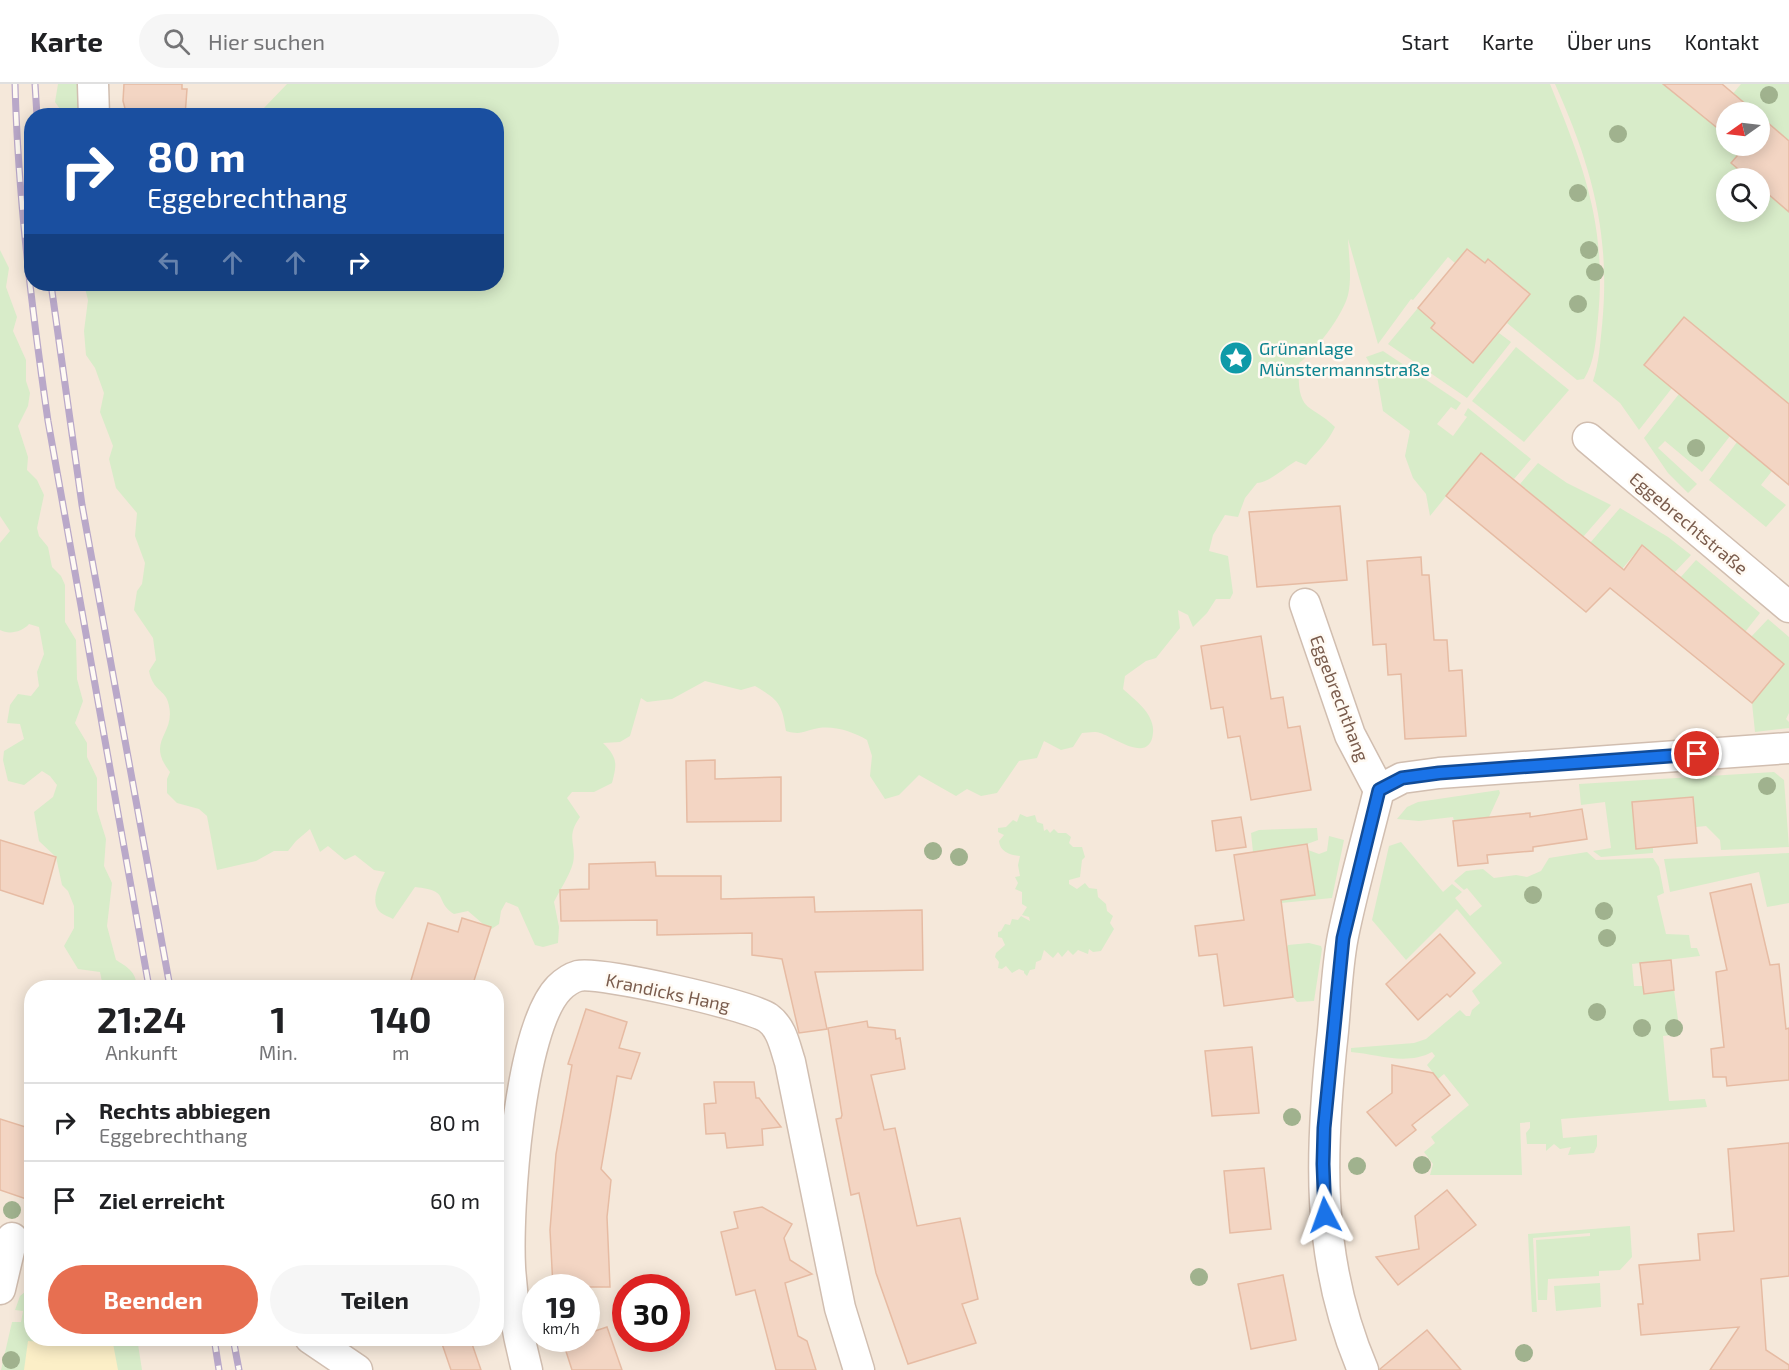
<!DOCTYPE html>
<html lang="de">
<head>
<meta charset="utf-8">
<style>
	body { margin:0; font-family:"Exo 2",sans-serif; background:#f6f6f6; color:#202124; height:100vh; display:flex; flex-direction:column; font-size:22px; white-space:nowrap }
	* { box-sizing:border-box; margin:0 }
	p { font-size:20px; color:#757577 }
	.icon { flex:none; width:33px; height:33px; fill:none; stroke:currentColor; stroke-width:2; stroke-linecap:round; stroke-linejoin:round }
	.map { position:relative; flex:1; overflow:hidden }
	.panel { position:absolute; left:24px; top:896px; width:480px; height:366px; display:flex; flex-direction:column; background:#fff; border-radius:24px; box-shadow:0 3px 15px #0003 }
	.panel>* { flex:none }
	.guide { position:absolute; left:24px; top:24px; width:480px; height:183px; border-radius:24px; box-shadow:0 3px 15px #0003; background:#1a4fa0; color:#fff; overflow:hidden }
	.needle { width:39px; rotate:256deg }
	.tools { position:absolute; left:1716px; top:18px; display:grid; gap:12px }
	.tools a { display:grid; place-items:center; width:54px; height:54px; border-radius:50%; background:#fff; box-shadow:0 3px 15px #0003; font-size:30px }
	.speed { position:absolute; left:522px; top:1190px; display:flex; gap:12px; font-size:30px; font-weight:700; text-align:center }
	.speed>* { display:grid; place-content:center; width:78px; height:78px; border-radius:50%; background:#fff; box-shadow:0 3px 15px #0003; line-height:1 }
	.speed small { font-size:15px; font-weight:400 }
	.speed .limit { border:9px solid #d22; background:#fff; color:#111 }
	.pin { position:absolute; display:grid; place-items:center; width:51px; height:51px; color:#fff; margin:-26px; border:3px solid #fff; border-radius:50%; box-shadow:0 2px 6px #0007 }
	.me { position:absolute; width:66px; margin:-33px; rotate:356deg; stroke-linejoin:round; filter:drop-shadow(0 0 4px #0008) }
	.turn { display:flex; align-items:center; gap:21px; height:126px; padding:0 24px; font-size:27px }
	.turn .icon { width:78px; height:78px; stroke-width:2.5 }
	.turn b { display:block; font-size:42px; line-height:51px }
	.lanes { display:flex; align-items:center; height:57px; padding:0 24px; background:#0003; justify-content:center; gap:30px; direction:ltr }
	.lanes .off { opacity:.35 }
	.eta { display:flex; justify-content:space-evenly; align-items:center; height:102px; text-align:center }
	.eta b { font-size:36px; font-weight:700; line-height:42px }
	.action { display:flex; gap:12px; margin-top:auto; padding:12px 24px }
	.action a { flex:1; height:69px; border-radius:36px; background:#e76f51; color:#fff; font-size:24px; font-weight:700; line-height:69px; text-align:center }
	.action a+a { background:#f6f6f6; color:#202124 }
	ul { padding:0; list-style:none }
	li { display:flex; align-items:center; gap:18px; height:78px; padding:0 24px; border-top:2px solid #e0e0e0 }
	li div { flex:1 }
	li b { display:block; font-size:22px }
	li em { font-style:normal }
	header { display:flex; align-items:center; gap:36px; box-sizing:border-box; height:84px; padding:0 30px; background:#fff; border-bottom:2px solid #e0e0e0 }
	header strong { font-size:28px }
	nav { display:flex; gap:33px; margin-inline-start:auto; font-size:21px }
	.search { width:420px; height:54px; background:#f6f6f6; display:flex; align-items:center; gap:15px; box-sizing:border-box; padding:0 21px; border-radius:33px; color:#757577; font-size:22px }
	.map>svg:first-child { display:block }
	.residential { fill:#f5e8da; fill-rule:evenodd }
	.green { fill:#d8ecc9 }
	.sand { fill:#fcefc7 }
	.building { fill:#f3d5c3; stroke:#e6bba3; stroke-width:1.5 }
	.lines { fill:none; stroke-linecap:round; stroke-linejoin:round }
	.street-casing { stroke:#d1beb0; stroke-width:33 }
	.street { stroke:#fff; stroke-width:30 }
	.rail-casing { stroke:#b9a8c9; stroke-width:7 }
	.rail { stroke:#fffaf3; stroke-width:4.5; stroke-dasharray:14; stroke-linecap:butt }
	.tree { fill:#a0b28e }
	.route-casing { stroke:#114b97; stroke-width:15 }
	.route { stroke:#1a73e8; stroke-width:10 }
	.labels { text-anchor:middle; dominant-baseline:central; stroke-width:5; stroke-linejoin:round; paint-order:stroke }
	.culture-label { font-size:18px; fill:#0d838f; stroke:#fffaf3; text-anchor:start }
	.street-label { font-size:18px; fill:#7a5c4d; stroke:#fffaf3 }
</style>
</head>
<body>
<header>
<strong>Karte</strong>
<div class="search"><svg class="icon" aria-label="search" viewBox="0 0 24 24"><circle cx="10" cy="10" r="6"/><path d="M15 15l6 6"/></svg>Hier suchen</div>
<nav><a>Start</a><a>Karte</a><a>Über uns</a><a>Kontakt</a></nav>
</header>
<div class="map">
<svg width="1789" height="1286" viewBox="0 0 1789 1286">
	<rect width="100%" height="100%" fill="#fdf6ec"/>
	<path class="residential" d="M 0,0 L 1789,0 L 1789,1286 L 0,1286 ZM 1726,28 L 1760,28 L 1760,62 L 1726,62 ZM 32,32 L 496,32 L 496,200 L 32,200 ZM 1726,94 L 1760,94 L 1760,128 L 1726,128 ZM 32,903 L 496,903 L 496,1254 L 32,1254 ZM 536,1203 L 586,1203 L 586,1254 L 536,1254 ZM 626,1203 L 676,1203 L 676,1254 L 626,1254 Z"/>
	<g class="green">
		<polygon points="58,0 100,0 84,31 57,31 60,25 55,18"/>
		<path d="M 287,0 L 1550,0 C 1584,83 1607,142 1598,234 C 1596,255 1595,278 1584,295 L 1577,296 L 1507,239 L 1530,210 L 1489,175 L 1484,180 L 1467,165 L 1455,179 L 1448,173 L 1413,216 L 1411,215 L 1378,260 L 1348,155 C 1349,173 1352,194 1348,211 C 1343,231 1315,268 1299,279 C 1299,294 1296,316 1311,325 C 1320,331 1327,335 1335,343 C 1326,361 1318,366 1306,381 L 1296,377 C 1284,384 1270,398 1257,399 L 1245,414 L 1238,433 L 1225,431 L 1213,451 L 1209,467 L 1228,472 L 1233,509 L 1230,515 L 1216,515 L 1207,529 L 1193,543 L 1188,531 L 1178,526 L 1180,544 L 1156,574 L 1146,577 L 1125,592 L 1123,605 C 1135,616 1155,630 1153,649 C 1150,681 1114,653 1100,649 C 1095,647 1087,649 1082,649 L 1073,663 L 1061,666 L 1044,657 L 1037,674 L 1019,677 L 997,709 L 981,712 L 967,705 L 956,712 L 919,691 L 899,711 L 885,715 L 870,692 L 872,672 L 867,656 C 853,648 836,642 819,644 C 804,646 803,652 786,647 C 782,620 779,616 755,602 L 741,606 L 705,597 L 672,615 L 647,618 L 641,614 L 630,652 L 620,658 L 603,659 C 618,674 617,680 612,699 L 594,708 L 572,708 L 567,714 L 580,733 C 565,754 577,759 573,779 C 569,793 560,805 554,818 L 559,843 L 558,859 L 543,863 L 535,861 L 518,823 L 506,818 L 501,827 L 499,840 L 490,846 L 468,827 L 454,830 C 433,816 452,807 415,803 L 393,835 C 390,833 383,831 380,828 C 369,817 380,798 385,788 L 374,786 L 355,771 L 345,776 L 328,762 L 320,768 L 310,745 L 296,757 L 288,767 L 274,767 L 256,777 L 217,786 L 207,732 L 199,725 L 177,719 L 167,709 L 167,695 L 170,688 C 144,655 178,651 168,618 C 165,606 153,607 149,587 L 156,576 L 153,554 L 134,526 L 137,507 L 142,500 L 145,479 L 135,452 L 137,429 L 116,404 L 109,375 L 113,362 L 100,328 L 104,309 L 95,284 L 86,271 L 84,247 L 88,216 L 84,200 L 496,200 L 496,32 L 265,31 L 263,25 Z"/>
		<path d="M 1555,0 L 1663,0 L 1710,37 L 1741,0 L 1789,0 L 1789,57 L 1766,38 L 1760,45 L 1760,28 L 1726,28 L 1726,62 L 1746,62 L 1731,79 L 1749,94 L 1726,94 L 1726,128 L 1760,128 L 1760,103 L 1789,128 L 1789,320 L 1684,233 L 1645,281 L 1672,304 L 1639,346 L 1620,319 L 1593,297 C 1599,279 1600,261 1602,242 C 1611,150 1592,83 1555,0 Z"/>
		<path d="M 0,166 L 9,184 L 6,203 L 17,233 L 13,247 L 26,276 L 26,297 L 30,309 L 28,322 L 18,342 L 28,373 L 27,386 L 37,396 L 44,411 L 37,444 L 39,452 L 48,463 L 52,483 L 61,492 L 65,501 L 65,538 L 76,556 L 77,595 L 83,617 L 75,639 L 87,659 L 87,673 L 97,694 L 97,726 L 106,755 L 104,782 L 112,799 L 107,842 L 116,876 C 126,882 138,889 136,903 L 103,903 L 100,888 L 78,885 L 64,862 L 74,844 L 74,822 L 68,807 L 62,801 L 56,773 L 39,757 L 34,728 L 53,713 L 57,701 L 50,692 L 42,687 L 24,701 L 8,697 L 3,676 L 4,667 L 24,655 L 20,640 L 7,639 L 10,621 L 18,610 L 31,612 L 39,602 L 37,588 L 44,570 L 39,543 L 29,540 C 22,548 9,551 0,546 L 0,459 L 10,447 L 0,432 Z"/>
		<polygon points="1418,224 1474,278 1499,249 1511,258 1467,314 1388,260"/>
		<polygon points="1516,263 1569,306 1524,358 1472,317"/>
		<polygon points="1383,267 1461,319 1456,326 1451,323 1437,340 1453,352 1467,333 1464,331 1468,324 1531,375 1514,395 1481,369 1430,432 1426,410 1413,394 1405,372 1410,347 1383,327 1377,292 1366,273"/>
		<polygon points="1679,310 1730,352 1702,388 1665,357 1658,364 1697,400 1688,409 1668,389 1644,354"/>
		<polygon points="1737,358 1772,387 1761,401 1786,421 1766,443 1709,396"/>
		<polygon points="1538,379 1567,399 1611,421 1583,453 1520,400"/>
		<polygon points="1620,424 1668,453 1691,471 1674,489 1642,461 1622,485 1590,459"/>
		<polygon points="1696,476 1760,529 1745,548 1680,494"/>
		<polygon points="1768,535 1789,553 1789,629 1786,635 1789,638 1789,644 1755,648 1752,619 1783,580 1751,553"/>
		<polygon points="1774,688 1784,696 1789,763 1721,766 1720,756 1706,742 1696,743 1693,713 1632,718 1653,763 1653,769 1601,773 1593,767 1611,764 1605,718 1581,721 1579,700"/>
		<polygon points="1499,706 1500,709 1489,733 1454,737 1453,733 1419,737 1397,735 1407,723 1418,718"/>
		<path d="M 1020,730 L 1027,733 L 1035,731 L 1037,738 L 1043,740 L 1044,747 L 1047,745 L 1050,749 L 1054,745 L 1058,749 L 1066,749 L 1071,753 L 1069,759 L 1073,763 L 1082,763 L 1085,773 L 1082,776 L 1080,793 L 1069,796 L 1069,800 L 1077,805 L 1085,799 L 1089,804 L 1097,805 L 1098,813 L 1106,820 L 1107,827 L 1113,832 L 1110,839 L 1114,845 L 1101,867 L 1093,868 L 1089,865 L 1088,870 L 1078,866 L 1073,871 L 1068,866 L 1062,873 L 1058,868 L 1053,874 L 1044,866 L 1041,876 L 1036,878 L 1035,885 L 1030,886 L 1027,892 L 1024,889 L 1024,887 L 1019,885 L 1012,889 L 1006,882 L 1002,885 L 998,884 L 999,878 L 995,873 L 996,869 L 1005,861 L 1002,854 L 998,853 L 998,848 L 1001,847 L 1005,840 L 1010,841 L 1012,835 L 1018,836 L 1021,832 L 1030,837 L 1029,833 L 1022,831 L 1027,823 L 1022,820 L 1022,808 L 1015,805 L 1018,799 L 1015,793 L 1020,792 L 1018,781 L 1020,772 C 1010,771 1000,768 999,757 L 1004,751 L 998,748 L 998,744 L 1006,743 L 1013,736 L 1017,738 Z"/>
		<polygon points="1317,744 1318,756 1307,760 1308,766 1319,770 1327,767 1329,752 1344,756 1332,814 1281,819 1281,816 1242,822 1253,768 1251,749 1259,746"/>
		<path d="M 1401,758 L 1443,808 L 1452,800 L 1462,808 L 1455,814 L 1470,832 L 1482,822 L 1467,804 L 1464,806 L 1454,797 L 1466,787 L 1483,785 L 1494,794 L 1516,791 L 1527,793 L 1541,787 L 1549,774 L 1587,768 L 1596,776 L 1653,774 L 1659,783 L 1664,809 L 1657,812 L 1666,850 L 1689,851 L 1691,864 L 1697,864 L 1700,872 L 1632,880 L 1634,902 L 1643,902 L 1644,910 L 1674,906 L 1680,950 L 1663,952 L 1669,1017 L 1705,1015 L 1707,1023 L 1561,1035 L 1563,1054 L 1597,1051 L 1597,1062 L 1594,1069 L 1568,1071 L 1571,1063 L 1560,1065 L 1554,1060 L 1546,1067 L 1546,1060 L 1527,1060 L 1526,1049 L 1530,1044 L 1530,1038 L 1520,1039 L 1522,1091 L 1430,1091 L 1433,1080 L 1424,1068 L 1435,1059 L 1431,1053 L 1469,1021 L 1444,990 L 1438,995 L 1427,981 L 1435,972 L 1432,968 C 1406,982 1377,970 1351,968 L 1351,964 L 1414,959 L 1426,955 L 1460,926 L 1466,932 L 1470,932 L 1472,926 L 1480,919 L 1472,907 L 1502,879 L 1457,825 L 1406,876 L 1372,836 L 1389,762 Z"/>
		<polygon points="1789,769 1789,819 1767,823 1759,788 1670,808 1664,775"/>
		<polygon points="1284,847 1287,863 1288,861 1309,859 1321,862 1322,865 1314,917 1297,918 1293,913 1224,922 1217,874 1238,871"/>
		<polygon points="1630,1142 1632,1173 1620,1186 1599,1187 1599,1192 1548,1195 1547,1216 1538,1216 1536,1156 1590,1152 1590,1149 1533,1154 1537,1228 1532,1228 1528,1150"/>
		<polygon points="1600,1199 1601,1223 1556,1227 1554,1202"/>
		<polygon points="31,1203 32,1254 137,1254 142,1286 1,1286 12,1238 21,1238 23,1227 15,1226 20,1212"/>
	</g>
	<polygon class="sand" points="43,1254 112,1254 118,1286 24,1286 28,1257 42,1258"/>
	<g class="building">
		<polygon points="124,0 182,0 182,5 187,5 185,32 127,32 123,17"/>
		<polygon points="1663,0 1722,0 1755,28 1726,28 1726,51"/>
		<polygon points="1760,32 1789,57 1789,128 1760,103 1760,94 1749,94 1731,79 1744,64 1740,62 1760,62"/>
		<polygon points="1467,165 1485,179 1488,175 1530,210 1473,279 1431,244 1435,239 1418,224"/>
		<polygon points="1684,233 1789,320 1789,401 1644,281"/>
		<polygon points="1481,369 1624,486 1642,461 1784,580 1752,619 1610,504 1586,528 1446,412"/>
		<polygon points="1340,422 1347,496 1257,503 1249,428"/>
		<polygon points="1421,473 1422,491 1429,491 1434,556 1447,556 1449,587 1462,586 1466,652 1405,655 1401,590 1388,591 1386,560 1373,561 1367,477"/>
		<polygon points="1261,552 1271,615 1283,613 1288,644 1300,642 1311,706 1251,716 1240,652 1228,654 1223,623 1211,625 1201,562"/>
		<polygon points="715,676 715,695 781,693 781,737 687,738 686,677"/>
		<polygon points="1693,713 1697,759 1636,765 1632,718"/>
		<polygon points="1582,725 1587,755 1533,763 1533,767 1487,771 1488,779 1458,782 1453,737 1530,729 1530,733"/>
		<polygon points="1241,733 1246,763 1216,767 1212,737"/>
		<polygon points="0,756 56,773 43,820 0,806"/>
		<polygon points="1307,760 1315,811 1281,816 1293,913 1224,922 1217,870 1199,872 1195,842 1244,836 1234,771"/>
		<polygon points="655,778 656,792 721,792 721,815 814,813 815,828 922,826 923,886 815,888 827,945 799,949 782,875 752,871 752,849 657,851 657,836 561,837 560,806 589,805 589,780"/>
		<polygon points="1751,800 1770,881 1779,880 1786,945 1789,944 1789,996 1727,1002 1726,993 1713,993 1711,965 1724,963 1716,888 1727,886 1710,809"/>
		<polygon points="462,834 491,843 472,903 409,903 428,839 458,848"/>
		<polygon points="1440,850 1475,889 1450,913 1447,910 1418,936 1386,900"/>
		<polygon points="1671,876 1674,906 1644,910 1640,879"/>
		<polygon points="586,925 627,938 619,964 640,969 631,995 617,992 601,1085 611,1096 607,1133 610,1203 553,1203 550,1146 556,1070 572,981 568,980"/>
		<polygon points="867,937 868,943 895,946 896,955 900,954 905,985 871,991 884,1046 895,1044 917,1142 960,1134 978,1215 962,1220 976,1259 908,1280 876,1189 859,1109 851,1111 836,1035 841,1034 842,1031 828,944"/>
		<polygon points="1252,963 1259,1029 1212,1032 1205,967"/>
		<polygon points="1392,981 1433,989 1450,1011 1412,1041 1416,1046 1396,1062 1367,1028 1392,1009"/>
		<polygon points="714,998 754,998 756,1014 759,1014 781,1043 762,1045 763,1061 727,1064 725,1049 706,1050 704,1020 716,1019"/>
		<polygon points="0,1035 32,1045 32,1117 0,1106"/>
		<polygon points="1789,1059 1789,1192 1761,1195 1766,1266 1789,1281 1789,1286 1710,1286 1739,1243 1641,1251 1638,1220 1643,1220 1639,1181 1700,1176 1698,1150 1734,1147 1728,1065"/>
		<polygon points="1264,1084 1271,1145 1230,1149 1224,1087"/>
		<polygon points="1447,1106 1476,1141 1398,1201 1376,1173 1419,1165 1415,1132"/>
		<polygon points="762,1123 792,1140 784,1154 790,1176 812,1190 785,1199 798,1252 807,1257 816,1286 776,1286 755,1206 736,1211 721,1148 738,1144 734,1128"/>
		<polygon points="1283,1191 1296,1256 1251,1265 1238,1200"/>
		<polygon points="607,1243 622,1286 572,1286 563,1258 576,1254 586,1254 586,1250"/>
		<polygon points="1427,1246 1461,1286 1380,1286 1380,1285"/>
		<polygon points="440,1254 470,1254 481,1286 451,1286"/>
	</g>
	<g class="lines">
		<g class="street-casing">
			<g id="street">
				<polyline points="93,0 94,32"/>
				<polyline points="1588,354 1789,523"/>
				<polyline points="1305,520 1350,651 1379,706"/>
				<polyline points="0,1205 12,1154"/>
				<polyline points="310,1254 357,1286"/>
				<path d="M 527,1286 C 518,1252 512,1218 510,1183 C 507,1124 519,945 559,904 C 564,899 571,894 578,892 C 600,887 749,921 768,934 C 782,944 785,963 790,978 L 840,1224 L 859,1286"/>
				<path d="M 1363,1286 C 1315,1174 1320,1065 1333,947 C 1336,915 1337,882 1343,852 C 1353,803 1367,755 1379,706 L 1402,694 L 1439,689 L 1789,664"/>
			</g>
		</g>
		<use href="#street" class="street"/>
		<g class="rail-casing">
			<g id="rail">
				<path d="M 15,0 C 18,113 32,226 48,337 L 149,903"/>
				<polyline points="35,0 37,32"/>
				<polyline points="51,200 82,421 170,903"/>
				<polyline points="214,1254 219,1286"/>
				<polyline points="233,1254 239,1286"/>
			</g>
		</g>
		<use href="#rail" class="rail"/>
	</g>
	<g class="tree">
		<circle cx="1769" cy="11" r="9"/>
		<circle cx="1618" cy="50" r="9"/>
		<circle cx="1578" cy="109" r="9"/>
		<circle cx="1589" cy="166" r="9"/>
		<circle cx="1595" cy="188" r="9"/>
		<circle cx="1578" cy="220" r="9"/>
		<circle cx="1696" cy="364" r="9"/>
		<circle cx="1767" cy="702" r="9"/>
		<circle cx="933" cy="767" r="9"/>
		<circle cx="959" cy="773" r="9"/>
		<circle cx="1533" cy="811" r="9"/>
		<circle cx="1604" cy="827" r="9"/>
		<circle cx="1607" cy="854" r="9"/>
		<circle cx="1597" cy="928" r="9"/>
		<circle cx="1642" cy="944" r="9"/>
		<circle cx="1674" cy="944" r="9"/>
		<circle cx="1292" cy="1033" r="9"/>
		<circle cx="1422" cy="1081" r="9"/>
		<circle cx="1357" cy="1082" r="9"/>
		<circle cx="12" cy="1126" r="9"/>
		<circle cx="1199" cy="1193" r="9"/>
		<circle cx="1524" cy="1269" r="9"/>
		<circle cx="11" cy="1276" r="9"/>
	</g>
	<g class="lines">
		<g class="route-casing">
			<polyline id="route" points="1325,1131 1323,1080 1324,1044 1343,854 1379,706 1402,694 1439,689 1697,670"/>
		</g>
		<use href="#route" class="route"/>
	</g>
	<defs>
		<g id="sight-disc" transform="scale(1.725)"><circle r="9.5" fill="#0f9aa8" stroke="#fffaf3"/><path d="M0-6L1.8-2.2L6-1.7L2.9 1.2L3.7 5.4L0 3.3L-3.7 5.4L-2.9 1.2L-6-1.7L-1.8-2.2Z" fill="#fff"/></g>
	</defs>
	<g fill-rule="evenodd">
		<use href="#sight-disc" x="1236" y="274"/>
	</g>
	<g class="labels">
		<g class="culture-label">
			<text x="1259" y="264">Grünanlage<tspan x="1259" dy="21">Münstermannstraße</tspan></text>
		</g>
		<g class="street-label">
			<text transform="translate(1689 439) rotate(40)">Eggebrechtstraße</text>
			<text transform="translate(1340 614) rotate(69)">Eggebrechthang</text>
			<text transform="translate(668 908) rotate(12)">Krandicks Hang</text>
		</g>
	</g>
</svg>
<div class="tools">
<a><svg class="needle" viewBox="-14 -14 28 28"><path d="M0-13l5 13h-10z" fill="#e53935"/><path d="M0 13l5-13h-10z" fill="#757577"/></svg></a>
<a><svg class="icon" aria-label="search" viewBox="0 0 24 24"><circle cx="10" cy="10" r="6"/><path d="M15 15l6 6"/></svg></a>
</div>
<div class="speed"><div>19<small>km/h</small></div><div class="limit">30</div></div>
<div class="pin" style="left:1697px;top:670px;background:#d93025"><svg class="icon" aria-label="arrive" viewBox="0 0 24 24"><path d="M6 21V4h12l-3 4 3 4H6"/></svg></div>
<svg class="me" style="left:1325px;top:1131px" viewBox="-20 -20 40 40"><path d="M0-17L14 15 0 8-14 15z" fill="#1a73e8" stroke="#fff" stroke-width="4"/></svg>
<div class="guide">
<div class="turn"><svg class="icon" aria-label="right" viewBox="0 0 24 24"><path d="M7 20v-9h11M14 6l5 5-5 5"/></svg><div><b>80 m</b>Eggebrechthang</div></div>
<div class="lanes"><svg class="icon off" aria-label="left" viewBox="0 0 24 24"><path d="M17 20v-9H6M10 6l-5 5 5 5"/></svg><svg class="icon off" aria-label="ahead" viewBox="0 0 24 24"><path d="M12 20V5M6 11l6-6 6 6"/></svg><svg class="icon off" aria-label="ahead" viewBox="0 0 24 24"><path d="M12 20V5M6 11l6-6 6 6"/></svg><svg class="icon" aria-label="right" viewBox="0 0 24 24"><path d="M7 20v-9h11M14 6l5 5-5 5"/></svg></div>
</div>
<section class="panel">
<div class="eta">
<div><b>21:24</b><p>Ankunft</p></div>
<div><b>1</b><p>Min.</p></div>
<div><b>140</b><p>m</p></div>
</div>
<ul>
<li><svg class="icon" aria-label="right" viewBox="0 0 24 24"><path d="M7 20v-9h11M14 6l5 5-5 5"/></svg><div><b>Rechts abbiegen</b><p>Eggebrechthang</p></div><em>80 m</em></li>
<li><svg class="icon" aria-label="arrive" viewBox="0 0 24 24"><path d="M6 21V4h12l-3 4 3 4H6"/></svg><div><b>Ziel erreicht</b></div><em>60 m</em></li>
</ul>
<div class="action"><a>Beenden</a><a>Teilen</a></div>
</section>
</div>
</body>
</html>
